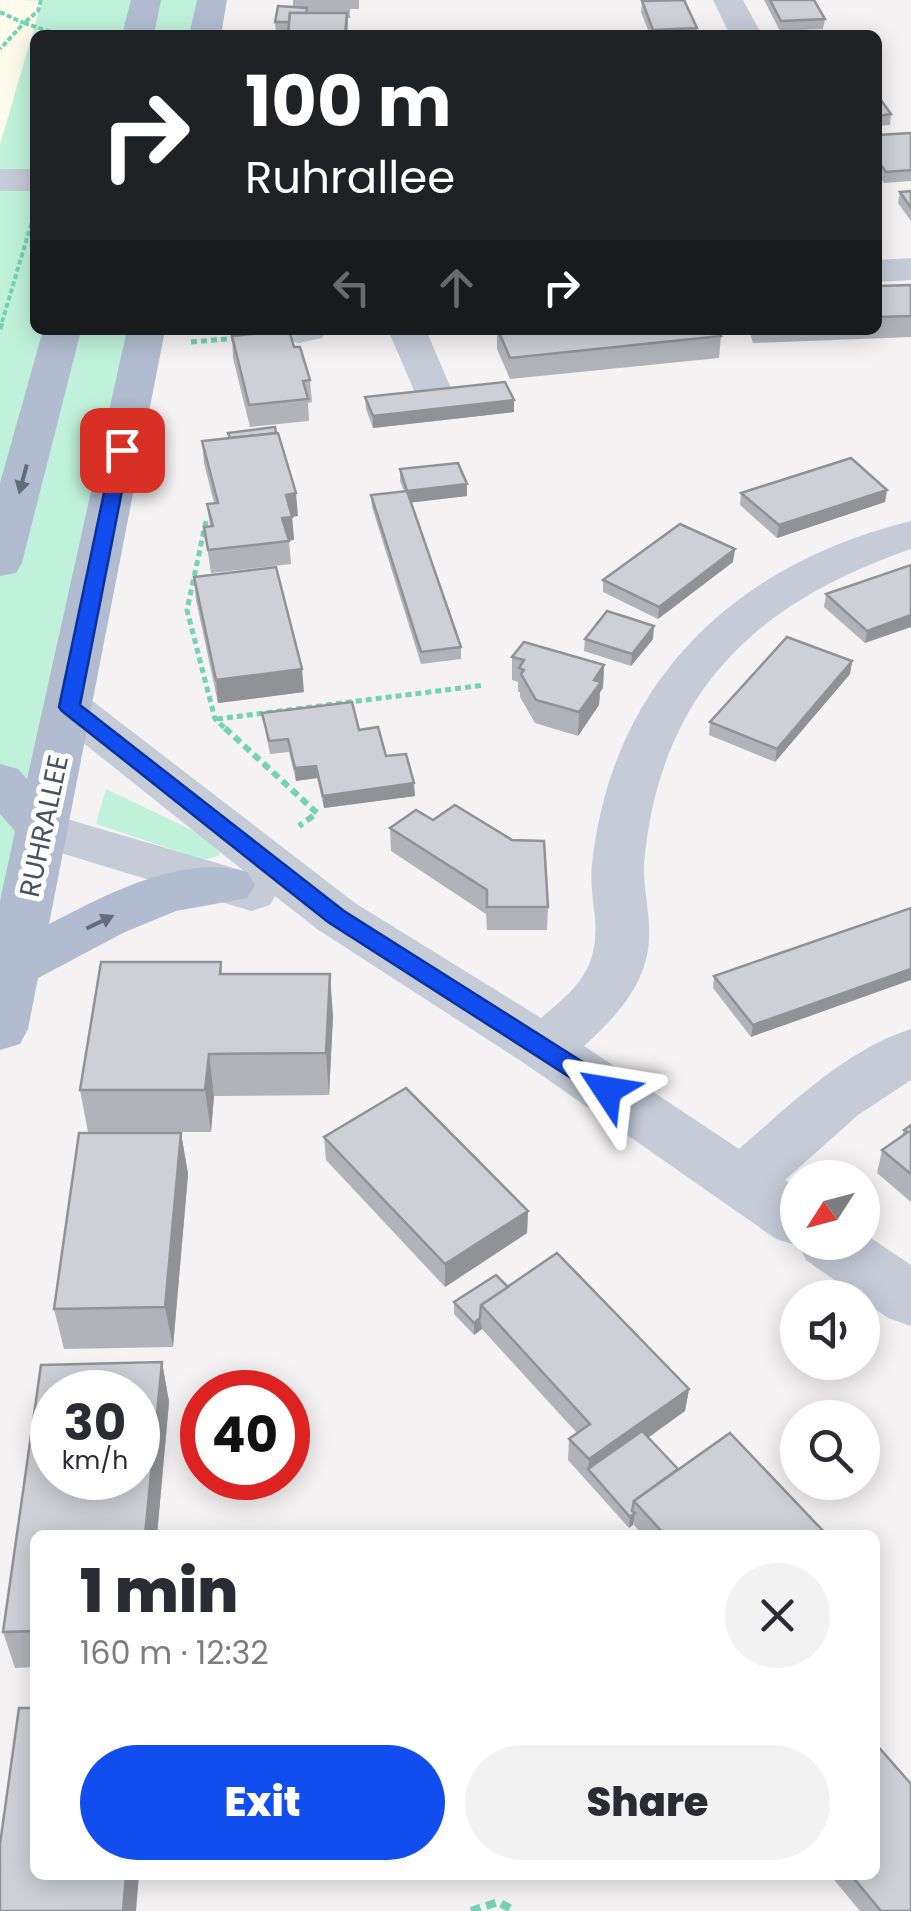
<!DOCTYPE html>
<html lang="en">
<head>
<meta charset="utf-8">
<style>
	body { margin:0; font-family:Poppins,sans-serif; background:#f2f2f3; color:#2b2b33; height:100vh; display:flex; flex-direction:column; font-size:38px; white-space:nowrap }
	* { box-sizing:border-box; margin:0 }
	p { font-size:32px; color:#7c7c81 }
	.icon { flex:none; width:55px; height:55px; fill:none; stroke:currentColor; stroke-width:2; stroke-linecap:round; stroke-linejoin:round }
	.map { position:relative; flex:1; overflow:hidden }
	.drawer { position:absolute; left:30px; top:1530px; width:850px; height:350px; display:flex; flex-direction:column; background:#fff; border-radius:15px; box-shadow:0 5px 25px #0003 }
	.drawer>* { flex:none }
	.guide { position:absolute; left:30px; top:30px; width:852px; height:305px; border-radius:15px; box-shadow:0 5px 25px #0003; background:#202124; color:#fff; overflow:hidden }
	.needle { width:65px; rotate:234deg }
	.fabs { position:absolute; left:780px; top:1160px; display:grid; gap:20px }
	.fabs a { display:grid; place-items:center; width:100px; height:100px; border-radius:50%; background:#fff; box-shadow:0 5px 25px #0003; font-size:50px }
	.speed { position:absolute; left:30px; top:1370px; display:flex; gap:20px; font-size:50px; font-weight:700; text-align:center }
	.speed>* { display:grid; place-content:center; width:130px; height:130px; border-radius:50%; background:#fff; box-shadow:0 5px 25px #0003; line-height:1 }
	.speed small { font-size:25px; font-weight:400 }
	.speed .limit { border:15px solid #d22; background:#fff; color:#111 }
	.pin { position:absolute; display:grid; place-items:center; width:85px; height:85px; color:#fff; margin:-42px; border-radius:20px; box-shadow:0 5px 15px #0006 }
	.me { position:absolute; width:110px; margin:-55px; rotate:303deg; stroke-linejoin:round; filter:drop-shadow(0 0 8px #0008) }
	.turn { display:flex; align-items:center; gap:35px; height:210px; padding:0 50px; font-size:45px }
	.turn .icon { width:130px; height:130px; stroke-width:2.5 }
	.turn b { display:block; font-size:70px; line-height:85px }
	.lanes { display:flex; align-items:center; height:95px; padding:0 50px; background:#0003; justify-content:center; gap:50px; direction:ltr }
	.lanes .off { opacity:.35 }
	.round { display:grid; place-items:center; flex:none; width:105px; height:105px; border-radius:52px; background:#f2f2f3 }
	.overview { display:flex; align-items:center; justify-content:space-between; height:170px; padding:0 50px }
	h1 { font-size:60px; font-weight:800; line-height:75px }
	.primary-button { display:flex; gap:20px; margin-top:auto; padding:20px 50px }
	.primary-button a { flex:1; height:115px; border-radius:60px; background:#114def; color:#fff; font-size:40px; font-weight:800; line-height:115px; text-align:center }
	.primary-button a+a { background:#f2f2f3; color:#2b2b33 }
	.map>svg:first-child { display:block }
	.commercial { fill:#fdfbec }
	.green { fill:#c0f2db }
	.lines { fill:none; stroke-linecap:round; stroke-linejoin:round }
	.path-far3 { stroke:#75d2b4; stroke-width:4; stroke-dasharray:5 2.5; stroke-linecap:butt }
	.path-far2 { stroke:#75d2b4; stroke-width:5; stroke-dasharray:6 4; stroke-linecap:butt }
	.path-far1 { stroke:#75d2b4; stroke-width:6; stroke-dasharray:8 5; stroke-linecap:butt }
	.path { stroke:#75d2b4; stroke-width:8; stroke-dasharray:10 6; stroke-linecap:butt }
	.minor { fill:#c5cbd7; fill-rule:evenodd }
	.major { fill:#b1bcd1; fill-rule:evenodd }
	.wall { fill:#b1b3b8; fill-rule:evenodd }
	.shaded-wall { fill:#909296 }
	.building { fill:#ced0d6; stroke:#909296; stroke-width:2.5; fill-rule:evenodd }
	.oneway { fill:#626c7c }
	.route { fill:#114def; stroke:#0b329b; stroke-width:2.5 }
	.labels { text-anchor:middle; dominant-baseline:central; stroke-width:10; stroke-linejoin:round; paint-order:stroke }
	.street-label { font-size:28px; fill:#485160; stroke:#fff }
</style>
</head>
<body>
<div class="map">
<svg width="911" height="1911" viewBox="0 0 911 1911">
	<rect width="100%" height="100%" fill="#f4f2f2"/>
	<polygon class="commercial" points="0,0 42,0 0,145"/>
	<g class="green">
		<polygon points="21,0 210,0 203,35 35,35 35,330 144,330 0,1017 0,145 42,1"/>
		<polygon points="106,789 217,842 220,855 204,860 96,824"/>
	</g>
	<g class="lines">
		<g class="path-far3">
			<polyline points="41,0 38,11 24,23 60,35"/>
			<polyline points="0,12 24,23 0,49"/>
			<polyline points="2,322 33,218"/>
		</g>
		<g class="path-far2">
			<polyline points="0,329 3,320"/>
			<polyline points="191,342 239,338"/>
			<polyline points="206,521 187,610 215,719 228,731"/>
			<polyline points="217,719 484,685"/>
		</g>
		<polyline class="path-far1" points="225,728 317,813 299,826"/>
		<polyline class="path" points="471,1911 498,1902 515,1911"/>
		<g class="minor">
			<polygon points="713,0 743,0 762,35 730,35"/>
			<rect x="0" y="169" width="35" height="22"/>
			<polygon points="911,258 911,280 878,282 878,260"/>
			<polygon points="327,330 322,338 299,343 285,339 280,331"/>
			<polygon points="388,330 426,330 453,393 447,402 433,405 419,402"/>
			<path d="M 911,521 L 911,549 C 755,603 660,692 644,863 C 643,883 648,904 649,924 C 653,976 621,1013 584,1046 L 739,1149 C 790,1105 845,1050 911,1029 L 911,1080 L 858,1115 L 785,1180 L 798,1188 L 798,1242 L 862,1242 L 862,1232 L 911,1265 L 911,1326 L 888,1318 L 806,1260 L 799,1246 L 776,1239 L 524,1063 L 317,929 L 275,896 L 270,905 L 251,911 L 25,842 L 17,830 L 25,818 L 43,812 L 244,871 L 52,718 L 45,707 L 52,696 L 69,692 L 86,696 L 355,903 L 541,1018 C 578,987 599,969 595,917 C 593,900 590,881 592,864 C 612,680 736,564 911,521 Z"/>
		</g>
		<g class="major">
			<polygon points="131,0 161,0 154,35 122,35"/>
			<polygon points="197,0 227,0 221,35 189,35"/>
			<polygon points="43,330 81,330 22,563 16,573 0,576 0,483"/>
			<path d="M 127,330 L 165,330 L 49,924 C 105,895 183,853 247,872 L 255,885 L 247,898 L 176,911 L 125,932 L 38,978 L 28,1029 L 20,1044 L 0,1050 L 0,901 L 15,831 L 0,814 L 0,764 L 18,769 L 27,779 Z"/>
		</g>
	</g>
	<g class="wall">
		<polygon points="293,0 359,0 359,9 350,9 350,18 348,18 348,35 288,35 288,32 276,33 275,22 293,7"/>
		<polygon points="764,0 814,0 825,19 823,29 780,31"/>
		<polygon points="642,1 697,28 696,35 650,35 641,12"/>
		<polygon points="878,96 891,114 890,125 878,126"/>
		<polygon points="911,133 911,181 884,183 878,174 878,135"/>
		<polygon points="911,191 911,221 898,203 900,192"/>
		<polygon points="911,285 911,337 753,343 749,330 878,330 878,286"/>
		<polygon points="497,330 718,330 721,336 719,358 510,379 497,349"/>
		<polygon points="232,336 294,347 310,380 312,402 308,403 309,421 250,427 233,358"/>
		<polygon points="365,397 514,400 514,412 373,428 366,409"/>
		<polygon points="202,441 298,516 292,517 294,540 289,540 291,564 211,573 204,527 210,527 207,504 214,503 204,463"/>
		<polygon points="400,469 467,496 411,502 461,647 461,659 421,664 372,507 371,495 404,491 400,481"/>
		<polygon points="887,490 885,502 777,538 740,505 741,493"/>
		<polygon points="733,562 658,619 603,592 603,580"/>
		<polygon points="911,565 865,643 824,607 826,594"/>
		<polygon points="194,577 304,692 218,703 196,600"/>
		<polygon points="585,639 653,639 631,666 584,651"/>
		<polygon points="512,657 604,665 603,688 600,692 599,705 578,736 535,723 520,697 520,692 518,692 518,682 512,680"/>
		<polygon points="852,661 850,674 775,762 709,735 710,722"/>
		<polygon points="262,713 359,730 386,756 415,796 324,808 317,778 296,781 289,752 270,754"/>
		<polygon points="390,828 548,907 547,930 487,930 486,914 391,851"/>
		<polygon points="911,908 751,1037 713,988 714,976"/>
		<polygon points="221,962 222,974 333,1016 329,1095 214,1096 211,1132 88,1132 80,1090"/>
		<polygon points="911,1125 911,1202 877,1173 882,1150 902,1136 904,1130"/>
		<polygon points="181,1133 188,1174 173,1347 64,1349 54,1309"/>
		<polygon points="324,1137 528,1211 527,1233 445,1287 326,1160"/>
		<polygon points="508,1287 689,1389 685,1411 648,1438 678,1469 827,1535 643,1535 633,1524 629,1528 568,1460 569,1439 577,1433 482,1329 474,1335 454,1314 454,1302"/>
		<path d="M 162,1362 L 169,1402 L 157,1535 L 35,1535 L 35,1667 L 15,1668 L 3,1632 L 41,1365 ZM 52,1392 L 138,1392 L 138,1478 L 52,1478 Z"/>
		<polygon points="830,1875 875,1875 911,1911 860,1911"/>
	</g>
	<g class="shaded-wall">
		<polygon points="514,400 514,412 373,428 373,416"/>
		<polygon points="467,484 467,496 408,503 407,491"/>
		<polygon points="887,490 885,502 777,538 779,525"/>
		<polygon points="296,493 298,516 288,517 286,495"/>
		<polygon points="292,517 294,540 284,541 282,518"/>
		<polygon points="735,549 733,562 658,619 659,607"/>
		<polygon points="911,615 911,627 865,643 867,631"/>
		<polygon points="654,626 653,639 631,666 632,654"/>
		<polygon points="852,661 850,674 775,762 777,749"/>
		<polygon points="604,665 603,688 600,692 599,705 578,736 579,712 594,680"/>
		<polygon points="302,669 304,692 218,703 216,680"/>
		<polygon points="316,766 317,778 296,781 295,768"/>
		<polygon points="414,783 415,796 324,808 323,796"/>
		<polygon points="911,969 911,980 751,1037 753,1025"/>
		<polygon points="330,974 333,1016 329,1095 326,1053"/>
		<polygon points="209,1054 214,1096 211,1132 205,1090"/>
		<polygon points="181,1133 188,1174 173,1347 165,1307"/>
		<polygon points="528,1211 527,1233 445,1287 445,1264"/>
		<polygon points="480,1318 482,1329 474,1335 474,1323"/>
		<polygon points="162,1362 169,1402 157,1535 145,1535"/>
		<polygon points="689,1389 685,1411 594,1476 588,1469 589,1459"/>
		<polygon points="635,1513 633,1525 629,1528 630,1517"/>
		<polygon points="126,1875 139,1875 136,1911 123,1911"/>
	</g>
	<g class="building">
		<polygon points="684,0 697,28 653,30 642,1"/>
		<polygon points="770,0 814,0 825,19 781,21"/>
		<polygon points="278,6 307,8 306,13 290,13 289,22 275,22"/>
		<polygon points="290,13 347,13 345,35 288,35"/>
		<polygon points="878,96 891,114 878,116"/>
		<polygon points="911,133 911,170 886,172 878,161 878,135"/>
		<polygon points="911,191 911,208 900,192"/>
		<polygon points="911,285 911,316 878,317 878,286"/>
		<polygon points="289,330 294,347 300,347 310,380 303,381 308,399 249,405 232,336"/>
		<polygon points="498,330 718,330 721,336 510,358"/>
		<polygon points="505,382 514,400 373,416 365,397"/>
		<polygon points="275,427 276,433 230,438 228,433"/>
		<polygon points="278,433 296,493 286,495 292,517 282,518 289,541 208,550 204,527 213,526 207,504 218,503 202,441"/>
		<polygon points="851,458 887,490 779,525 741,493"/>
		<polygon points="458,463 467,484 407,491 400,469"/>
		<polygon points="407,491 461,647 421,652 371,495"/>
		<polygon points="680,524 735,549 659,607 603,580"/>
		<polygon points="911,565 911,615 867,631 826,594"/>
		<polygon points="276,567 302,669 216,680 194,577"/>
		<polygon points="607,611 654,626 632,654 585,639"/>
		<polygon points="787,637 852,661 777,749 710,722"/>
		<polygon points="524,642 604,665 594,680 601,682 579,712 536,700 521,674 524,670 519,668 524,660 512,657"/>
		<polygon points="352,702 359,730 378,727 386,756 406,754 414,783 323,796 316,766 295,768 288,739 269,741 262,713"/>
		<polygon points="455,805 512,840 544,841 548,907 487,907 487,890 390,828 416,810 433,820"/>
		<polygon points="911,908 911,969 753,1025 714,976"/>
		<polygon points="101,962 221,962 220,974 330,974 326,1053 209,1054 205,1090 80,1090"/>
		<polygon points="406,1088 528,1211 445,1264 324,1137"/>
		<polygon points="911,1125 911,1174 882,1150 908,1132 904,1130"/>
		<polygon points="79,1133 181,1133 165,1307 54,1309"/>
		<polygon points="557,1253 689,1389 589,1459 569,1439 590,1424 481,1305"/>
		<polygon points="496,1275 508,1287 481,1305 480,1318 474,1323 454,1302"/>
		<path d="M 162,1362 L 145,1535 L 35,1535 L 35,1631 L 3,1632 L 41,1365 ZM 52,1392 L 138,1392 L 138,1478 L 52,1478 Z"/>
		<polygon points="642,1431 678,1469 634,1501 632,1511 635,1513 630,1517 588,1469"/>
		<polygon points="730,1433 827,1535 665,1535 634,1501"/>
		<polygon points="19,1708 35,1708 35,1875 126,1875 123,1911 0,1911 0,1844"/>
		<polygon points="875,1743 911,1784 911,1911 881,1911 851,1875 875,1875"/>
	</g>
	<defs><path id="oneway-solid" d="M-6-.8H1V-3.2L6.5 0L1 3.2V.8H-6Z" transform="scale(2.5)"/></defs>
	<g class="oneway">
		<use href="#oneway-solid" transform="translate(23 479) rotate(105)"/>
		<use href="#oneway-solid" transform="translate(100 922) rotate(-26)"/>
	</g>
	<polygon class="route" points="122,445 130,450 80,705 344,911 616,1083 619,1090 616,1096 599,1096 328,922 62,711 59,707 113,450"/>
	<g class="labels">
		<g class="street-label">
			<text transform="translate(44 826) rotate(-78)">RUHRALLEE</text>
		</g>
	</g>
</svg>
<div class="fabs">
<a><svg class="needle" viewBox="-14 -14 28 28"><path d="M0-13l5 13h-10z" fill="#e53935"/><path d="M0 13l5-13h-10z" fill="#7c7c81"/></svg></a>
<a><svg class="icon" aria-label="sound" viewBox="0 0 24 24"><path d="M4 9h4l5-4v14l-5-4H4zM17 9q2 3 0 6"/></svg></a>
<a><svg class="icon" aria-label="search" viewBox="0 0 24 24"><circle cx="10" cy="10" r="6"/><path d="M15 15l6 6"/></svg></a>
</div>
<div class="speed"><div>30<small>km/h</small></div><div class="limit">40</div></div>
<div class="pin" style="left:122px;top:450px;background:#d93025"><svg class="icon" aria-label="arrive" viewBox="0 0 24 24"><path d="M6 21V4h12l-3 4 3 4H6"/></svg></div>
<svg class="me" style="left:607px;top:1090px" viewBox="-20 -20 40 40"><path d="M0-17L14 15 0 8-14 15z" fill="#114def" stroke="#fff" stroke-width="4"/></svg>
<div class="guide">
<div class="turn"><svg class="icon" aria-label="right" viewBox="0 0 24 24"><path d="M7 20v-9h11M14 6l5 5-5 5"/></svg><div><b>100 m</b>Ruhrallee</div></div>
<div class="lanes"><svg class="icon off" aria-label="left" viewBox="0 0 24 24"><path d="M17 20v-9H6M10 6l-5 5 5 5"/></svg><svg class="icon off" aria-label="ahead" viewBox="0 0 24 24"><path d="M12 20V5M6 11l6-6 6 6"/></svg><svg class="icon" aria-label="right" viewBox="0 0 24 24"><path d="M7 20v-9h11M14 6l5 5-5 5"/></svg></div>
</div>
<section class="drawer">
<div class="overview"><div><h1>1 min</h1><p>160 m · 12:32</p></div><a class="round"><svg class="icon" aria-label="close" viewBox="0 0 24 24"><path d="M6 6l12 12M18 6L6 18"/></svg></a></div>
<div class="primary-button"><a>Exit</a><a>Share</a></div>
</section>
</div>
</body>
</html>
